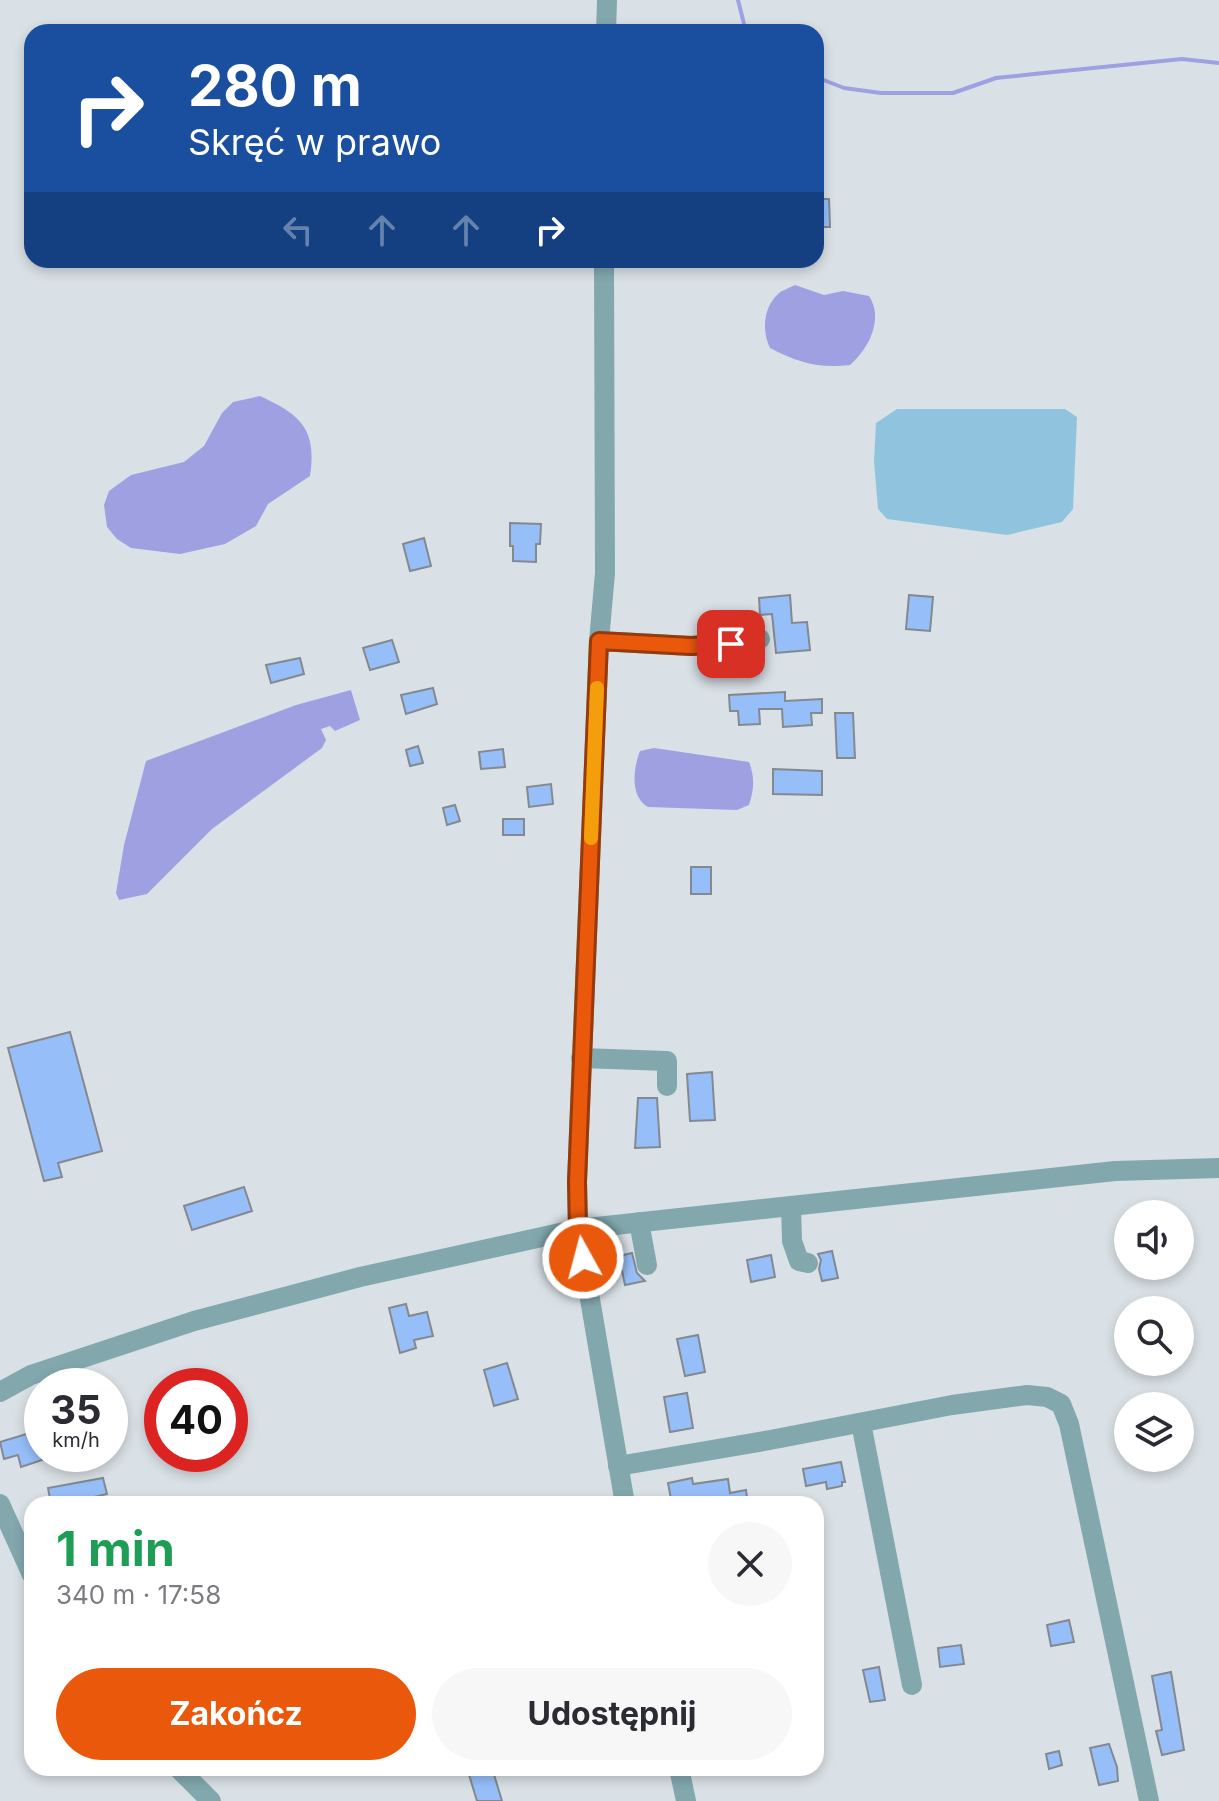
<!DOCTYPE html>
<html lang="pl">
<head>
<meta charset="utf-8">
<style>
	body { margin:0; font-family:Inter,sans-serif; background:#f7f7f7; color:#2b2b33; height:100vh; display:flex; flex-direction:column; font-size:30px; white-space:nowrap }
	* { box-sizing:border-box; margin:0 }
	p { font-size:26px; color:#7c7c81 }
	.icon { flex:none; width:44px; height:44px; fill:none; stroke:currentColor; stroke-width:2; stroke-linecap:round; stroke-linejoin:round }
	.map { position:relative; flex:1; overflow:hidden }
	.drawer { position:absolute; left:24px; top:1496px; width:800px; height:280px; display:flex; flex-direction:column; background:#fff; border-radius:24px; box-shadow:0 4px 12px #0003 }
	.drawer>* { flex:none }
	.top-card { position:absolute; left:24px; top:24px; width:800px; height:244px; border-radius:24px; box-shadow:0 4px 12px #0003; background:#1a4fa0; color:#fff; overflow:hidden }
	.tools { position:absolute; left:1114px; top:1200px; display:grid; gap:16px }
	.tools a { display:grid; place-items:center; width:80px; height:80px; border-radius:50%; background:#fff; box-shadow:0 4px 12px #0003; font-size:40px }
	.speed { position:absolute; left:24px; top:1368px; display:flex; gap:16px; font-size:40px; font-weight:700; text-align:center }
	.speed>* { display:grid; place-content:center; width:104px; height:104px; border-radius:50%; background:#fff; box-shadow:0 4px 12px #0003; line-height:1 }
	.speed small { font-size:20px; font-weight:400 }
	.speed .limit { border:12px solid #d22; background:#fff; color:#111 }
	.pin { position:absolute; display:grid; place-items:center; width:68px; height:68px; color:#fff; margin:-34px; border-radius:16px; box-shadow:0 4px 12px #0006 }
	.me { position:absolute; width:88px; margin:-44px; rotate:353deg; stroke-linejoin:round; filter:drop-shadow(0 0 6px #0008) }
	.turn { display:flex; align-items:center; gap:28px; height:168px; padding:0 32px; font-size:36px }
	.turn .icon { width:104px; height:104px; stroke-width:2.5 }
	.turn b { display:block; font-size:56px; line-height:68px }
	.lanes { display:flex; align-items:center; height:76px; padding:0 32px; background:#0003; justify-content:center; gap:40px; direction:ltr }
	.lanes .off { opacity:.35 }
	.round { display:grid; place-items:center; flex:none; width:84px; height:84px; border-radius:42px; background:#f7f7f7 }
	.summary { display:flex; align-items:center; justify-content:space-between; height:136px; padding:0 32px }
	h1 { font-size:48px; font-weight:700; line-height:60px; color:#1e9e55 }
	.button { display:flex; gap:16px; margin-top:auto; padding:16px 32px }
	.button a { flex:1; height:92px; border-radius:48px; background:#ea580c; color:#fff; font-size:32px; font-weight:700; line-height:92px; text-align:center }
	.button a+a { background:#f7f7f7; color:#2b2b33 }
	.map>svg:first-child { display:block }
	.green { fill:#90c3de }
	.water { fill:#9ea0e2 }
	.lines { fill:none; stroke-linecap:round; stroke-linejoin:round }
	.stream { stroke:#9ea0e2; stroke-width:4 }
	.building { fill:#96bffa; stroke:#84898f; stroke-width:2 }
	.minor { stroke:#82a8ae; stroke-width:20 }
	.route-casing { stroke:#983908; stroke-width:20 }
	.route { stroke:#ea580c; stroke-width:14 }
	.slow { stroke:#f59e0b; stroke-width:14 }
</style>
</head>
<body>
<div class="map">
<svg width="1219" height="1801" viewBox="0 0 1219 1801">
	<rect width="100%" height="100%" fill="#d9e1e6"/>
	<polygon class="green" points="897,409 1065,409 1077,417 1073,509 1062,522 1007,535 887,519 878,509 874,461 876,423"/>
	<g class="water">
		<path d="M 795,285 L 824,295 L 843,291 L 869,296 C 884,318 869,349 850,365 C 820,369 796,362 770,348 C 762,331 763,308 778,294 C 782,290 790,288 795,285 Z"/>
		<path d="M 260,396 C 301,415 317,429 310,476 L 268,504 L 256,526 L 225,544 L 180,554 L 131,548 L 117,539 L 107,527 L 104,505 L 109,491 L 131,475 L 184,462 L 204,446 L 222,413 L 233,402 Z"/>
		<polygon points="351,690 360,720 335,731 330,726 321,729 326,740 322,748 212,829 147,894 119,900 116,893 124,845 146,761 296,705"/>
		<path d="M 654,748 L 749,762 C 755,777 754,790 749,805 L 737,810 L 648,807 C 630,797 633,769 640,751 Z"/>
	</g>
	<g class="lines">
		<g class="stream">
			<polyline points="738,0 746,32"/>
			<polyline points="816,77 844,88 881,93 953,93 996,78 1034,74 1182,59 1219,63"/>
		</g>
	</g>
	<g class="building">
		<polygon points="816,199 829,199 830,227 816,227"/>
		<polygon points="510,523 541,524 540,544 536,544 536,562 513,561 513,546 510,546"/>
		<polygon points="424,538 431,566 410,571 403,544"/>
		<polygon points="790,595 792,623 807,622 810,650 776,653 772,614 760,615 759,598"/>
		<polygon points="909,595 933,597 930,631 906,629"/>
		<polygon points="733,612 735,629 714,631 712,615"/>
		<polygon points="392,640 399,662 370,670 363,648"/>
		<polygon points="300,658 304,674 271,683 266,665"/>
		<polygon points="433,688 437,704 406,714 401,695"/>
		<polygon points="785,692 785,701 822,699 822,713 811,713 812,725 783,727 782,709 759,709 760,724 739,725 738,711 730,711 729,695"/>
		<polygon points="835,713 853,713 855,758 837,758"/>
		<polygon points="418,746 423,763 410,766 406,750"/>
		<polygon points="503,749 505,767 481,769 479,752"/>
		<polygon points="773,769 822,771 822,795 773,794"/>
		<polygon points="551,784 553,804 529,807 527,787"/>
		<polygon points="455,805 460,821 447,825 443,808"/>
		<rect x="503" y="819" width="21" height="16"/>
		<rect x="691" y="867" width="20" height="27"/>
		<polygon points="70,1032 102,1151 58,1163 62,1177 44,1181 8,1048"/>
		<polygon points="712,1072 715,1120 690,1121 687,1074"/>
		<polygon points="638,1098 657,1098 660,1147 635,1148"/>
		<polygon points="244,1187 252,1211 192,1230 184,1206"/>
		<polygon points="832,1251 838,1278 822,1281 819,1269 821,1260 818,1254"/>
		<polygon points="632,1253 637,1273 645,1281 625,1285 619,1256"/>
		<polygon points="771,1255 775,1277 751,1282 747,1260"/>
		<polygon points="406,1304 409,1316 427,1312 433,1336 414,1340 416,1348 400,1353 389,1308"/>
		<polygon points="698,1335 705,1372 685,1376 677,1339"/>
		<polygon points="507,1363 518,1399 494,1406 484,1370"/>
		<polygon points="687,1393 693,1428 670,1432 664,1397"/>
		<polygon points="33,1432 37,1446 39,1445 42,1460 21,1467 18,1455 4,1459 0,1442"/>
		<polygon points="841,1462 845,1482 842,1482 842,1486 827,1489 826,1482 806,1486 803,1469"/>
		<polygon points="103,1478 107,1494 77,1501 78,1504 51,1504 48,1488"/>
		<polygon points="692,1478 693,1484 728,1479 730,1493 746,1490 748,1504 672,1504 668,1483"/>
		<polygon points="1069,1620 1074,1642 1051,1646 1047,1625"/>
		<polygon points="961,1645 964,1664 940,1667 938,1648"/>
		<polygon points="879,1667 885,1700 870,1702 863,1670"/>
		<polygon points="1171,1672 1184,1750 1162,1755 1156,1731 1162,1730 1152,1676"/>
		<polygon points="1109,1744 1117,1767 1118,1781 1099,1785 1090,1748"/>
		<polygon points="1059,1751 1062,1765 1049,1769 1046,1754"/>
		<polygon points="467,1768 492,1768 502,1801 477,1801"/>
	</g>
	<g class="lines">
		<g class="minor">
			<polyline points="606,32 607,0"/>
			<polyline points="604,260 605,573 599,641 577,1182 578,1229 625,1504"/>
			<polyline points="599,641 691,646 760,639"/>
			<polyline points="581,1058 667,1061 667,1086"/>
			<polyline points="791,1206 792,1241 799,1261 808,1263"/>
			<polyline points="639,1222 647,1265"/>
			<polyline points="0,1392 31,1375 194,1321 360,1277 578,1229 1115,1171 1219,1168"/>
			<polyline points="861,1423 912,1685"/>
			<polyline points="618,1466 770,1440 952,1405 1027,1395 1047,1397 1061,1404 1069,1424 1149,1801"/>
			<polyline points="0,1504 32,1575"/>
			<polyline points="178,1768 211,1801"/>
			<polyline points="679,1768 686,1801"/>
		</g>
	</g>
	<g class="lines">
		<g class="route-casing">
			<polyline id="route" points="583,1258 578,1229 577,1182 599,641 691,646 731,644"/>
		</g>
		<use href="#route" class="route"/>
		<polyline class="slow" points="591,838 597,688"/>
	</g>
</svg>
<div class="tools">
<a><svg class="icon" aria-label="sound" viewBox="0 0 24 24"><path d="M4 9h4l5-4v14l-5-4H4zM17 9q2 3 0 6"/></svg></a>
<a><svg class="icon" aria-label="search" viewBox="0 0 24 24"><circle cx="10" cy="10" r="6"/><path d="M15 15l6 6"/></svg></a>
<a><svg class="icon" aria-label="layers" viewBox="0 0 24 24"><path d="M12 4l9 5-9 5-9-5zM3 14l9 5 9-5"/></svg></a>
</div>
<div class="speed"><div>35<small>km/h</small></div><div class="limit">40</div></div>
<div class="pin" style="left:731px;top:644px;background:#d93025"><svg class="icon" aria-label="arrive" viewBox="0 0 24 24"><path d="M6 21V4h12l-3 4 3 4H6"/></svg></div>
<svg class="me" style="left:583px;top:1258px" viewBox="-20 -20 40 40"><circle r="17" fill="#ea580c" stroke="#fff" stroke-width="3"/><path d="M0-11L8 9 0 5-8 9z" fill="#fff"/></svg>
<div class="top-card">
<div class="turn"><svg class="icon" aria-label="right" viewBox="0 0 24 24"><path d="M7 20v-9h11M14 6l5 5-5 5"/></svg><div><b>280 m</b>Skręć w prawo</div></div>
<div class="lanes"><svg class="icon off" aria-label="left" viewBox="0 0 24 24"><path d="M17 20v-9H6M10 6l-5 5 5 5"/></svg><svg class="icon off" aria-label="ahead" viewBox="0 0 24 24"><path d="M12 20V5M6 11l6-6 6 6"/></svg><svg class="icon off" aria-label="ahead" viewBox="0 0 24 24"><path d="M12 20V5M6 11l6-6 6 6"/></svg><svg class="icon" aria-label="right" viewBox="0 0 24 24"><path d="M7 20v-9h11M14 6l5 5-5 5"/></svg></div>
</div>
<section class="drawer">
<div class="summary"><div><h1>1 min</h1><p>340 m · 17:58</p></div><a class="round"><svg class="icon" aria-label="close" viewBox="0 0 24 24"><path d="M6 6l12 12M18 6L6 18"/></svg></a></div>
<div class="button"><a>Zakończ</a><a>Udostępnij</a></div>
</section>
</div>
</body>
</html>
